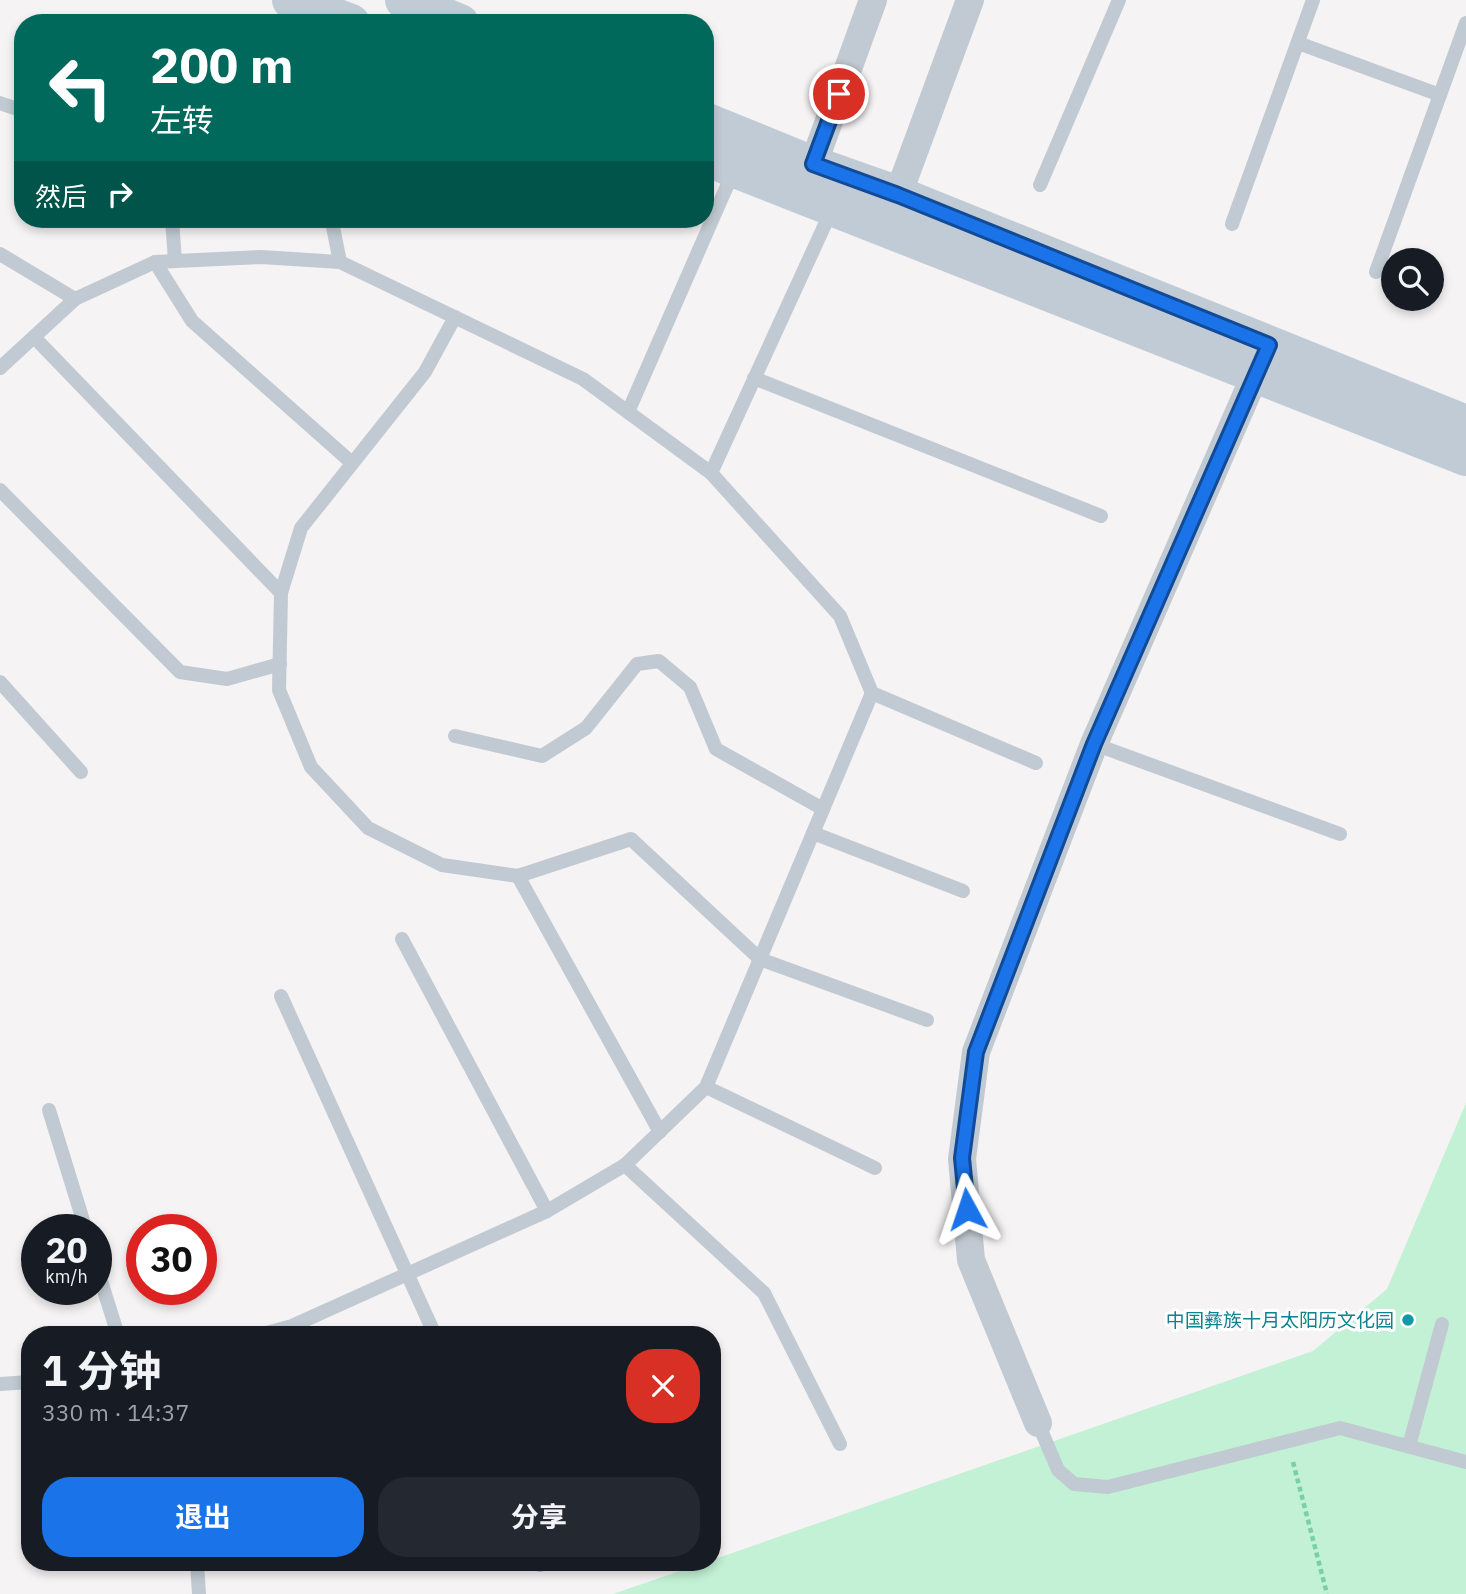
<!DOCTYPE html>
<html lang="zh">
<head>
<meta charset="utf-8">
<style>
	body { margin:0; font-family:"IBM Plex Sans","Noto Sans SC",sans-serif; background:#242831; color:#f1f3f6; height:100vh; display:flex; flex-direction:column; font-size:26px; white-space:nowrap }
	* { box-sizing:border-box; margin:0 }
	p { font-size:23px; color:#9ea1a6 }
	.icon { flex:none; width:38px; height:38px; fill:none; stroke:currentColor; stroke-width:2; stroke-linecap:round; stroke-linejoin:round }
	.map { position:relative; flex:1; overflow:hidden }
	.drawer { position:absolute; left:21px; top:1326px; width:700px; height:245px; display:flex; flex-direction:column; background:#171b24; border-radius:28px; box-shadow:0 4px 10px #0003 }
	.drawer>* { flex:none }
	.banner { position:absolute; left:14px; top:14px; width:700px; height:214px; border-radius:28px; box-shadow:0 4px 10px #0003; background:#00695c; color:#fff; overflow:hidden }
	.controls { position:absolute; left:1381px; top:248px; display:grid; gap:14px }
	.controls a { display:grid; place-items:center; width:63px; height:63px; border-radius:50%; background:#171b24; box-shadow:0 4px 10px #0003; font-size:35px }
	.speed { position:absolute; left:21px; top:1214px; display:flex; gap:14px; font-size:35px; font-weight:700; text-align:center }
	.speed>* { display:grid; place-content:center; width:91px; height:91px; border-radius:50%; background:#171b24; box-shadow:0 4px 10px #0003; line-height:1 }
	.speed small { font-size:18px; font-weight:400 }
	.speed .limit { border:10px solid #d22; background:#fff; color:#111 }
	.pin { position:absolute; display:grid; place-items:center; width:60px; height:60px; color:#fff; margin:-30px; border:4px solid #fff; border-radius:50%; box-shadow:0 2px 7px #0007 }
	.me { position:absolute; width:77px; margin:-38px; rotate:355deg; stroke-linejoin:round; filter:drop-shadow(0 0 5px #0008) }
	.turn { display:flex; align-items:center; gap:24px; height:147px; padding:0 21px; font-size:32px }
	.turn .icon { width:91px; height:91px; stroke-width:2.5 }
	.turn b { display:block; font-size:49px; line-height:60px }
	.then { display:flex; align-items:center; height:66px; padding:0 21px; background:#0003; gap:14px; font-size:26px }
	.round { display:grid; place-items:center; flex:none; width:74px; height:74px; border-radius:28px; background:#242831 }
	.headline { display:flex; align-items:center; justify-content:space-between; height:119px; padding:0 21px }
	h1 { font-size:42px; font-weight:700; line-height:52px }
	.action { display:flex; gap:14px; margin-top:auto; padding:14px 21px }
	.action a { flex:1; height:80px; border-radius:28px; background:#1a73e8; color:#fff; font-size:28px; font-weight:700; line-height:80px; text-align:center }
	.action a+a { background:#242831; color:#f1f3f6 }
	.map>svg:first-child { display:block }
	.green { fill:#c3f1d5 }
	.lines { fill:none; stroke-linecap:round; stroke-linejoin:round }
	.path { stroke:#7ad0a6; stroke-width:4.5; stroke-dasharray:5 3.5; stroke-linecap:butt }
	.lane { stroke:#c1cad2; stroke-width:14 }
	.street { stroke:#c1cad2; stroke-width:28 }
	.secondary { stroke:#c1cbd6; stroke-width:38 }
	.route-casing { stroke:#114b97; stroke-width:18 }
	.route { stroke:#1a73e8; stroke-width:12 }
	.culture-dot { fill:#0f9aa8; stroke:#fff; stroke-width:2.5 }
	.labels { text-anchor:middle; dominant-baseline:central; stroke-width:6; stroke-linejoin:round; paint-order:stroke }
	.culture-label { font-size:19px; fill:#0d838f; stroke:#fff; text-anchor:end }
</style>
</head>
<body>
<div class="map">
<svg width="1466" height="1594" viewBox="0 0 1466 1594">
	<rect width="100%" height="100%" fill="#f5f3f3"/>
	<polygon class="green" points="1466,1103 1466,1594 613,1594 703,1563 712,1563 712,1560 1313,1351 1387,1289"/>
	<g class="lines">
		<polyline class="path" points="1293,1462 1327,1594"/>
		<g class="lane">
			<polyline points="1298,43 1440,95"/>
			<polyline points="0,103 23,111"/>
			<polyline points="1040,185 1119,0"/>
			<polyline points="172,219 175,261"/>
			<polyline points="322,219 332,222 340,262"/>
			<polyline points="1232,224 1313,0"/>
			<polyline points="0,254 75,299"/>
			<polyline points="155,262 192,321 352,463"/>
			<polyline points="1376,272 1466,23"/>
			<polyline points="455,317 425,372 301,528 281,593 279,690 311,767 368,828 442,865 518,876 631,839 760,959 927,1020"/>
			<polyline points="34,337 281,593"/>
			<polyline points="0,368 75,299 155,262 261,257 340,262 583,379 711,473 840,616 872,693 1036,763"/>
			<polyline points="754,378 1101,516"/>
			<polyline points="628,412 734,170"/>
			<polyline points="711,473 833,207"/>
			<polyline points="0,490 180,672 227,679 280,664"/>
			<polyline points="0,682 81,772"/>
			<polyline points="455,736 542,756 586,728 637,664 659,661 690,687 716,749 823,809"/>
			<polyline points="1094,744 1340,834"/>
			<polyline points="813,833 963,891"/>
			<polyline points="518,876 660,1132"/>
			<polyline points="402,939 547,1211"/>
			<polyline points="281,996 435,1335"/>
			<polyline points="706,1087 875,1168"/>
			<polyline points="49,1110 86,1230"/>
			<polyline points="625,1165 764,1293 840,1444"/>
			<polyline points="96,1265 118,1335"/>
			<polyline points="259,1335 292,1326 547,1211 625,1165 706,1087 872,693"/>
			<polyline points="0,1384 30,1382"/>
			<polyline points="1038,1423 1058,1470 1074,1484 1108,1487 1340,1428 1466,1462"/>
			<polyline points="1409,1446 1442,1324"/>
			<polyline points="197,1563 199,1594"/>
			<polyline points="539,1563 540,1565"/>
		</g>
		<g class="street">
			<polyline points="813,165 873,0"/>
			<polyline points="898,195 970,0"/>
			<polyline points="1038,1423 971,1260 962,1159 976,1052 1094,744 1263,357"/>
		</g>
		<g class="secondary">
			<polyline points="291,0 351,23"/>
			<polyline points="404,0 460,23"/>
			<polyline points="705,121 813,165 898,195 1466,424"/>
			<polyline points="705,157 1466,457"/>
		</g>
	</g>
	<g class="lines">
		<g class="route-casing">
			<polyline id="route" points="839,94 813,164 898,195 1269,345 1094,744 976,1052 962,1158 967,1209"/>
		</g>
		<use href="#route" class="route"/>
	</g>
	<circle class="culture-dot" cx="1408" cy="1320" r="7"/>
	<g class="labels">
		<g class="culture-label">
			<text x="1394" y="1320">中国彝族十月太阳历文化园</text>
		</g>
	</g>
</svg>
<div class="controls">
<a><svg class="icon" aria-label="search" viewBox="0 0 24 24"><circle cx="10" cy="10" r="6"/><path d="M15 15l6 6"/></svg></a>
</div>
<div class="speed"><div>20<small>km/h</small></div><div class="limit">30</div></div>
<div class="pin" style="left:839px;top:94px;background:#d93025"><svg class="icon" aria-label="arrive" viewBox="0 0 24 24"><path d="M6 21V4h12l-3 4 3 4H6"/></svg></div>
<svg class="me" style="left:967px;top:1209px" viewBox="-20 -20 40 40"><path d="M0-17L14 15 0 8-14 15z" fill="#1a73e8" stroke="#fff" stroke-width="4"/></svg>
<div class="banner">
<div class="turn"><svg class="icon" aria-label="left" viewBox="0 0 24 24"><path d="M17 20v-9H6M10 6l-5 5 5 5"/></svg><div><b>200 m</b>左转</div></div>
<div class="then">然后<svg class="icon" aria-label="right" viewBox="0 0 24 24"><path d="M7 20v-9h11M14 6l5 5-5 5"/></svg></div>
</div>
<section class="drawer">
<div class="headline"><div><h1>1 分钟</h1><p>330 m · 14:37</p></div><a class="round" style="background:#d93025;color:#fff"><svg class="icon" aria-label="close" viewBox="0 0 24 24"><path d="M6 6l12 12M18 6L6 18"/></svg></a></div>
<div class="action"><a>退出</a><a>分享</a></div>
</section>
</div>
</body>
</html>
